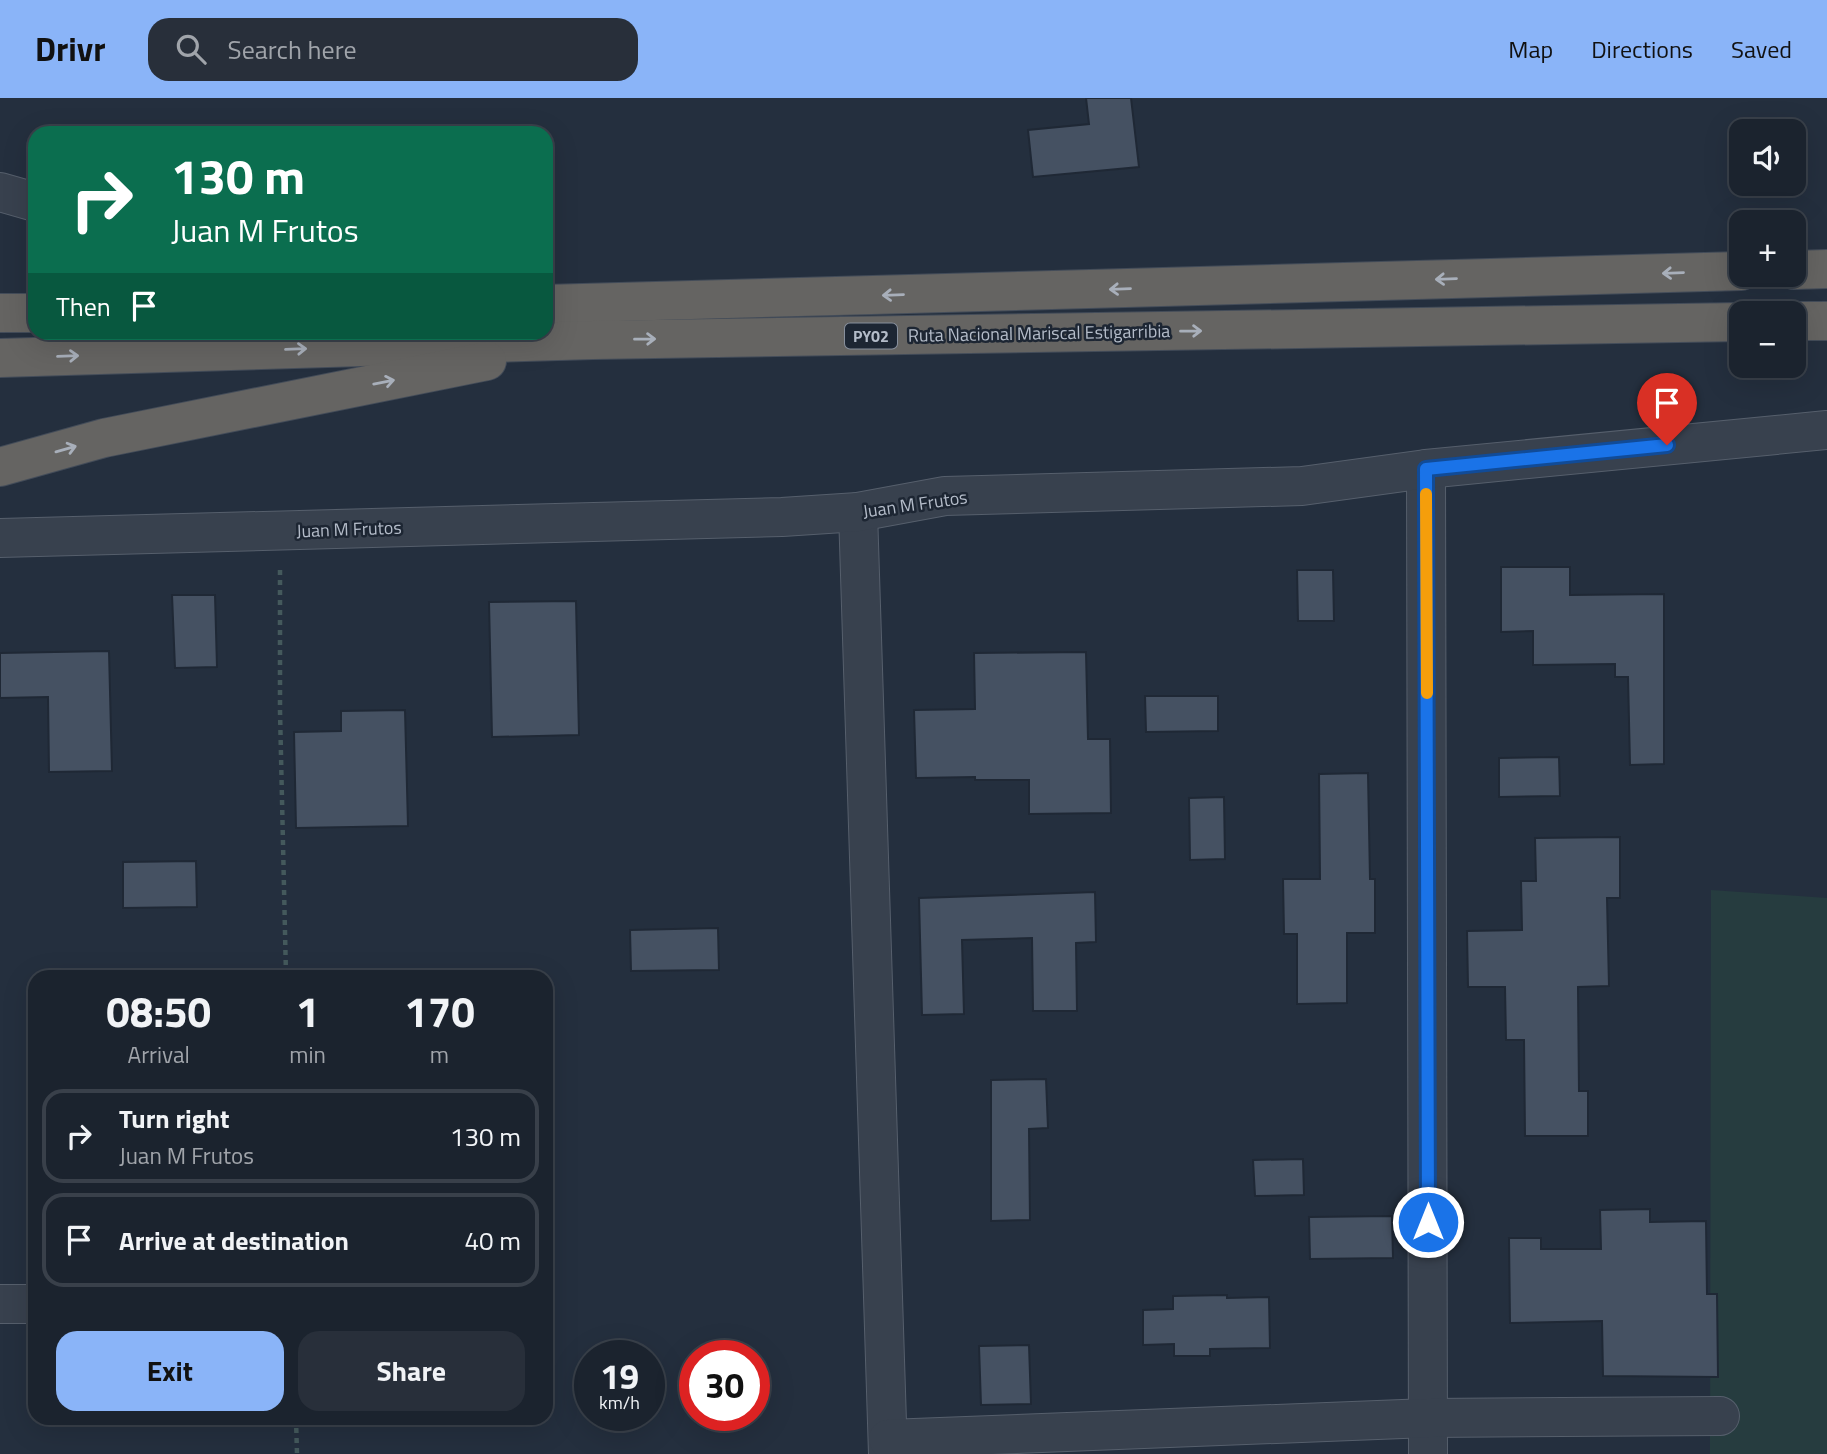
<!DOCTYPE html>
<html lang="en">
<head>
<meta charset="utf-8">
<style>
	body { margin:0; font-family:"Titillium Web",sans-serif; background:#282f3a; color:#f1f3f6; height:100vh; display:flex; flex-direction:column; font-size:26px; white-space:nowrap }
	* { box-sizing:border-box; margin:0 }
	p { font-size:23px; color:#a0a4aa }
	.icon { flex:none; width:38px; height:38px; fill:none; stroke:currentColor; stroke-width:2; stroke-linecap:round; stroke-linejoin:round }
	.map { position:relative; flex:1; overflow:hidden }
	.side { position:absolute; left:28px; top:872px; width:525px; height:455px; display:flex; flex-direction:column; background:#1b232e; border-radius:21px; box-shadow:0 7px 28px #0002,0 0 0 2px #39404a }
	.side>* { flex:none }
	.top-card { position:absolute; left:28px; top:28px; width:525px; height:214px; border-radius:21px; box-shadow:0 7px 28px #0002,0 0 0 2px #39404a; background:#0b6e4f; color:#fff; overflow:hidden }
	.controls { position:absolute; left:1729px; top:21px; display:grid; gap:14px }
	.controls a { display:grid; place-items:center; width:77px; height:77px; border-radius:14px; background:#1b232e; box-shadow:0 7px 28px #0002,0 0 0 2px #39404a; font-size:35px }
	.speed { position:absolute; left:574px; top:1242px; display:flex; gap:14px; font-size:35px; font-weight:700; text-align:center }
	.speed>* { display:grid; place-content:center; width:91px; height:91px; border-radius:50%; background:#1b232e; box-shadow:0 7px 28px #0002,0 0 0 2px #39404a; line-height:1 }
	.speed small { font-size:18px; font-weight:400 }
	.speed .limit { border:10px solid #d22; background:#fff; color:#111 }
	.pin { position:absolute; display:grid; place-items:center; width:60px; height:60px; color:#fff; margin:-72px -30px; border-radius:50% 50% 50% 0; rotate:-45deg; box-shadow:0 0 7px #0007 }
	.pin .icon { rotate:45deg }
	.me { position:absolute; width:77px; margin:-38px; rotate:0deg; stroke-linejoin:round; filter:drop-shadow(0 0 5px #0008) }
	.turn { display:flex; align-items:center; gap:24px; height:147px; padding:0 28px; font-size:32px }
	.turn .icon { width:91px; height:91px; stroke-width:2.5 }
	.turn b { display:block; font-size:49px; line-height:60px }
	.then { display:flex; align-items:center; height:66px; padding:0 28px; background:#0003; gap:14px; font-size:26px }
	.eta { display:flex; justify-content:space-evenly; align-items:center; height:119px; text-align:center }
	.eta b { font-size:42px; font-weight:700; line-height:49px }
	.cta { display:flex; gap:14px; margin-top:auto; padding:14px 28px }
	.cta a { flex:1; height:80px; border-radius:21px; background:#8ab4f8; color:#111; font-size:28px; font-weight:700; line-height:80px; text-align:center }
	.cta a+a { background:#282f3a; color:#f1f3f6 }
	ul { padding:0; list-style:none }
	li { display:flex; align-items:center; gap:21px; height:94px; margin:0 14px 10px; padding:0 14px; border:4px solid #39404a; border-radius:21px }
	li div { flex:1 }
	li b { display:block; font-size:26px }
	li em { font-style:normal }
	header { display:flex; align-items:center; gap:42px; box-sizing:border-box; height:98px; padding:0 35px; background:#8ab4f8; color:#111 }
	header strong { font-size:33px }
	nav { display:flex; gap:38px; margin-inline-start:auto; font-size:24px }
	.search { width:490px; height:63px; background:#282f3a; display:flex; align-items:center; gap:18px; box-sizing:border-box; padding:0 24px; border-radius:21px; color:#a0a4aa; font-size:26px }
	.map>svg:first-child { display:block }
	.green { fill:#263c3f }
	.building { fill:#455162; stroke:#1f2835; stroke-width:2 }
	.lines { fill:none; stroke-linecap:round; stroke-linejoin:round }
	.minor-casing { stroke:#565f6c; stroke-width:40 }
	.tertiary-casing { stroke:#565f6c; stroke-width:40 }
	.trunk-casing { stroke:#434c59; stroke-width:40 }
	.path { stroke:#44595c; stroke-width:4.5; stroke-dasharray:5 5; stroke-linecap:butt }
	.minor { stroke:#38414e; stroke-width:38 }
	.tertiary { stroke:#38414e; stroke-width:38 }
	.trunk { stroke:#656462; stroke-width:38 }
	.oneway { stroke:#a8afba }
	.route-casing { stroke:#114b97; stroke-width:18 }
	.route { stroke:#1a73e8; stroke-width:12 }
	.slow { stroke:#f59e0b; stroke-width:12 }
	.labels { text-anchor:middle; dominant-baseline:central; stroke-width:5; stroke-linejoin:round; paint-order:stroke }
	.shield { fill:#1d2633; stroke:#878f9c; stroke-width:2 }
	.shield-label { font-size:16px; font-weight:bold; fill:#b4bcc9 }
	.street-label { font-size:18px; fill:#b4bcc9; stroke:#1d2633 }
</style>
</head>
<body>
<header>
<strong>Drivr</strong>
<div class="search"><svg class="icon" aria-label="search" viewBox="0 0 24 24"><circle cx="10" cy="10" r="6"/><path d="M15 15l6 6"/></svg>Search here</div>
<nav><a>Map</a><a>Directions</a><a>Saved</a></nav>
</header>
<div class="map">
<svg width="1827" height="1356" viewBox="0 0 1827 1356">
	<rect width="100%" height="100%" fill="#242f3e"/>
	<polygon class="green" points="1711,792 1827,800 1827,1356 1710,1356"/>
	<g class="building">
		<polygon points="1086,0 1131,0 1139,69 1033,79 1028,32 1089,26"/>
		<polygon points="1501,469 1570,469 1570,497 1664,496 1664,666 1630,667 1628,579 1615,579 1615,566 1533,567 1533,533 1501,534"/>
		<polygon points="1297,472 1333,472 1334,523 1298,523"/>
		<polygon points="172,497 215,497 217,569 175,570"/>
		<polygon points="576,503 579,637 492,639 489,504"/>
		<polygon points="109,553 112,673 49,674 48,599 0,600 0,555"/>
		<polygon points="1086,554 1088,641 1110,641 1111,715 1029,716 1029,682 975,682 975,679 916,680 914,612 975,611 974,555"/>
		<polygon points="1145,598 1218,598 1218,633 1146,634"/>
		<polygon points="405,612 408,728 296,730 294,634 341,633 341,613"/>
		<polygon points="1559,659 1560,698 1499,699 1499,660"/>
		<polygon points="1368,675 1370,781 1375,781 1375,835 1347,835 1347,905 1297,906 1297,836 1284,836 1283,781 1320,781 1319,676"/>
		<polygon points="1224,699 1225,761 1190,762 1189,700"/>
		<polygon points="1620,739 1620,800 1607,800 1609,888 1578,889 1579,993 1588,993 1588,1038 1525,1038 1524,942 1506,942 1505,889 1468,889 1467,833 1522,832 1521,783 1536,783 1535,740"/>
		<polygon points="196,763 197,809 123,810 123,764"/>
		<polygon points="1095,794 1096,844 1076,845 1077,913 1033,913 1032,840 962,842 964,916 922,917 919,800"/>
		<polygon points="718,830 719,872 631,873 630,832"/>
		<polygon points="1046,981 1048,1030 1029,1031 1030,1122 991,1123 991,982"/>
		<polygon points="1303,1061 1304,1097 1255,1098 1253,1062"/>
		<polygon points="1650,1111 1650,1124 1706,1123 1707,1196 1717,1196 1718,1279 1603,1278 1602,1223 1510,1225 1509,1140 1541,1140 1541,1151 1601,1151 1600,1112"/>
		<polygon points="1392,1118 1393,1160 1310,1161 1309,1119"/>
		<polygon points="1227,1197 1227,1200 1269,1199 1270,1250 1210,1251 1210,1258 1174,1258 1174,1246 1143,1247 1143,1212 1173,1211 1173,1198"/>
		<polygon points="1029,1247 1031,1306 981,1307 979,1248"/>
	</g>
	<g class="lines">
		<g class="minor-casing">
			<g id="minor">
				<polyline points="1426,371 1428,1356"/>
				<polyline points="858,414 888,1356"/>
				<polyline points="0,440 782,419 858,414 945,398 1302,388 1426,371 1827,332"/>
				<polyline points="0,1206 35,1206"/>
				<polyline points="888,1341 1428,1320 1720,1318"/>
			</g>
		</g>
		<g class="tertiary-casing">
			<polyline id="tertiary" points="0,94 35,104"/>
		</g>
		<g class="trunk-casing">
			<g id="trunk">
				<polyline points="1794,172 1827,171"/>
				<polyline points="546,206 1741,173"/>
				<polyline points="0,215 35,215"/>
				<polyline points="1794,223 1827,223"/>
				<polyline points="0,260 593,242 1741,224"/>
				<polyline points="0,369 104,340 487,263"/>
			</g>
		</g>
		<g class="path">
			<polyline points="280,472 280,613 286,878"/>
			<polyline points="296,1320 297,1356"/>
		</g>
		<use href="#minor" class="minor"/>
		<use href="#tertiary" class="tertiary"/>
		<use href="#trunk" class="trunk"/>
	</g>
	<defs><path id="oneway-shaft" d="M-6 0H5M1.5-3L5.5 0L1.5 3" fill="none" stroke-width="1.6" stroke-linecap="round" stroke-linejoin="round" transform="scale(1.75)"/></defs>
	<g class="oneway">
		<use href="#oneway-shaft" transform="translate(1673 175) rotate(178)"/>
		<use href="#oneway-shaft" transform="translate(1446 181) rotate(178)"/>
		<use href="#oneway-shaft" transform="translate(1120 191) rotate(178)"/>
		<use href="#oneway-shaft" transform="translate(893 197) rotate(178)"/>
		<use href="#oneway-shaft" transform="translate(1191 233) rotate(-1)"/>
		<use href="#oneway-shaft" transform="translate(645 241) rotate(-1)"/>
		<use href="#oneway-shaft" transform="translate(296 251) rotate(-2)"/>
		<use href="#oneway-shaft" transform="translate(68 258) rotate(-2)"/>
		<use href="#oneway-shaft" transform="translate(384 284) rotate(-11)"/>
		<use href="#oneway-shaft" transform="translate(66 351) rotate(-16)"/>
	</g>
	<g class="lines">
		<g class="route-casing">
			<polyline id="route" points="1428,1124 1426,371 1667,347"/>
		</g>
		<use href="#route" class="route"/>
		<polyline class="slow" points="1426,396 1427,595"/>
	</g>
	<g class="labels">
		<rect class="shield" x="845" y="225.5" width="52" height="25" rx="5"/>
		<g class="shield-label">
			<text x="871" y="238">PY02</text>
		</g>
		<g class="street-label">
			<text transform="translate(1039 235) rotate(-1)">Ruta Nacional Mariscal Estigarribia</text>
			<text transform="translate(915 406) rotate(-8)">Juan M Frutos</text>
			<text transform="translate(349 431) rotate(-2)">Juan M Frutos</text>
		</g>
	</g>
</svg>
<div class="controls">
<a><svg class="icon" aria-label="sound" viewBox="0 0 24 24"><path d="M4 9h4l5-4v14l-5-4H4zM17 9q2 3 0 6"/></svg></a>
<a>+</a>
<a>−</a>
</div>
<div class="speed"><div>19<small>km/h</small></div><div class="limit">30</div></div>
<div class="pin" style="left:1667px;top:347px;background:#d93025"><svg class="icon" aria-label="arrive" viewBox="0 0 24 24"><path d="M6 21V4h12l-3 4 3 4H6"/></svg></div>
<svg class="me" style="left:1428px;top:1124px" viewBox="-20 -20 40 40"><circle r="17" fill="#1a73e8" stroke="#fff" stroke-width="3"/><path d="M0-11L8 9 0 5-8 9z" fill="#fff"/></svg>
<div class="top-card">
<div class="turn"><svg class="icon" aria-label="right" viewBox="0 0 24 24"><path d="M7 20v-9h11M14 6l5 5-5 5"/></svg><div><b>130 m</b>Juan M Frutos</div></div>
<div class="then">Then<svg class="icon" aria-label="arrive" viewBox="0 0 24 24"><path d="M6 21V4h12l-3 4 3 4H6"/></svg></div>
</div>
<section class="side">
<div class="eta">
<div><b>08:50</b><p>Arrival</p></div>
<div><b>1</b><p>min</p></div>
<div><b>170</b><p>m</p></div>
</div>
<ul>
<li><svg class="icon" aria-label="right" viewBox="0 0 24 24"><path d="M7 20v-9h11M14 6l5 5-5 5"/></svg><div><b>Turn right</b><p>Juan M Frutos</p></div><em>130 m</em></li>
<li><svg class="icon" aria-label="arrive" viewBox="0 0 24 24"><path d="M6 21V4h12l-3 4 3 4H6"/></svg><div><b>Arrive at destination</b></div><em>40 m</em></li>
</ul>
<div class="cta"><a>Exit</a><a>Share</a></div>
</section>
</div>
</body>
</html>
